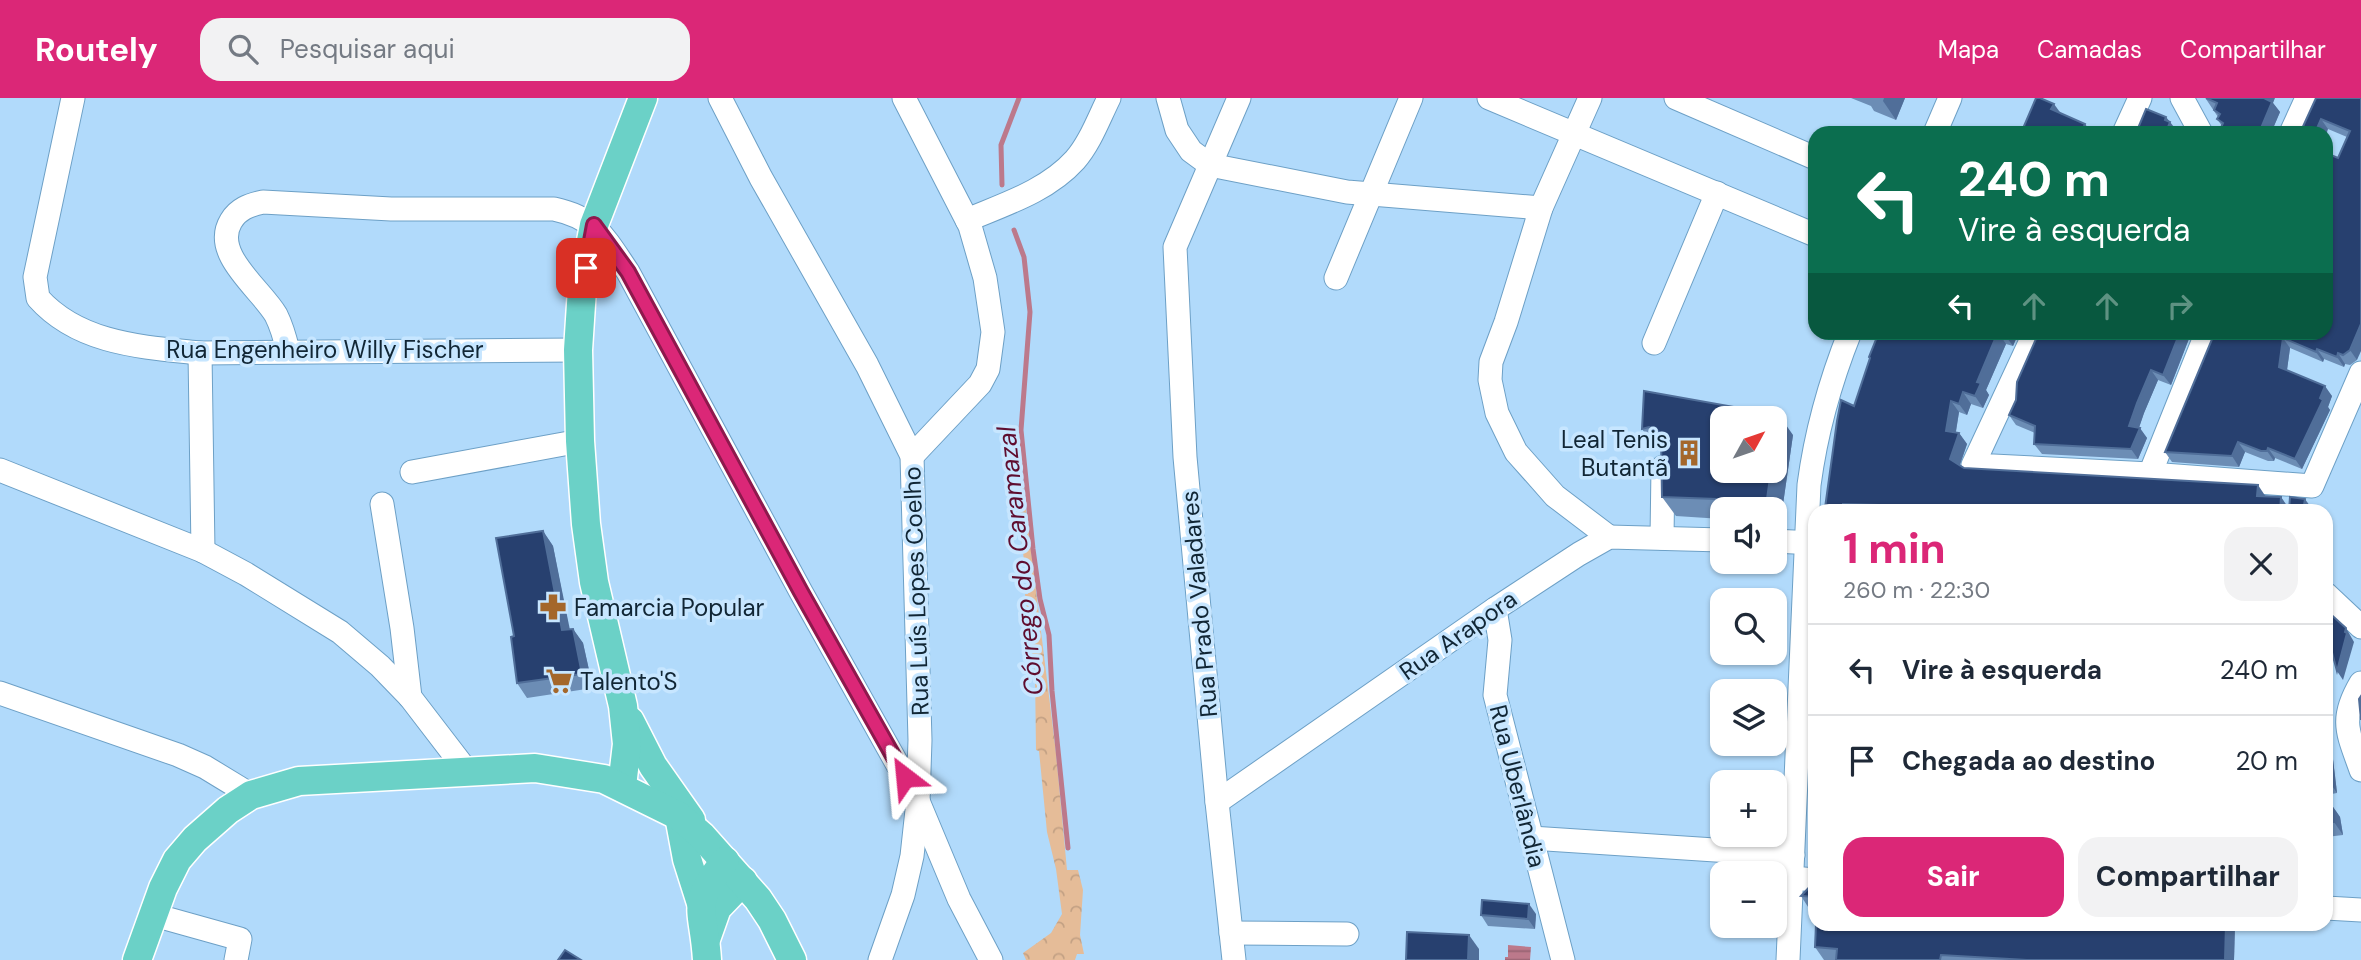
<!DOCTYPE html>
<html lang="pt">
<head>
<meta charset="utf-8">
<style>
	body { margin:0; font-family:"DM Sans",sans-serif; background:#f2f2f3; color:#1f2937; height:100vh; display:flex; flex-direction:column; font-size:26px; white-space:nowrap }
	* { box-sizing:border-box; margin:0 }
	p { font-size:23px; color:#747a83 }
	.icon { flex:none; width:38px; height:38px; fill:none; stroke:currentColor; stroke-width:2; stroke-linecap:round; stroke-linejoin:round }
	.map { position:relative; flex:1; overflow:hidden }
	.details { position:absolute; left:1808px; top:406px; width:525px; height:427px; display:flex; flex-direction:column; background:#fff; border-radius:21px; box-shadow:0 2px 5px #0004 }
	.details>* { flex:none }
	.hud { position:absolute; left:1808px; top:28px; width:525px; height:214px; border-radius:21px; box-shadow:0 2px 5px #0004; background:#0b6e4f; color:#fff; overflow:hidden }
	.needle { width:46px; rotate:50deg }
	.buttons { position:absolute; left:1710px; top:308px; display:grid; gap:14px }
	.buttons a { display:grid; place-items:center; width:77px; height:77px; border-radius:14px; background:#fff; box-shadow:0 2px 5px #0004; font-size:35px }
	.pin { position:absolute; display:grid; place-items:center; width:60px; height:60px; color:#fff; margin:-30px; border-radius:14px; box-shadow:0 4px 10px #0006 }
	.me { position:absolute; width:77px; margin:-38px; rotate:331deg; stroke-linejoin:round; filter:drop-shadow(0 0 5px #0008) }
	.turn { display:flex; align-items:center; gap:24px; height:147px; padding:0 35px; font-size:32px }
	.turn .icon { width:91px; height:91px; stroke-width:2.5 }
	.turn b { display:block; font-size:49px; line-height:60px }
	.lanes { display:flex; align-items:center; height:66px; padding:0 35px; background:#0003; justify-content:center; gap:35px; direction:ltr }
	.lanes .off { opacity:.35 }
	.round { display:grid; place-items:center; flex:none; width:74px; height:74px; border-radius:21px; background:#f2f2f3 }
	.summary { display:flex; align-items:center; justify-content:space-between; height:119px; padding:0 35px }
	h1 { font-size:42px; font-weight:800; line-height:52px; color:#db2777 }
	.cta { display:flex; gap:14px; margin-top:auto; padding:14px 35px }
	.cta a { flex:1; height:80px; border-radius:21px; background:#db2777; color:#fff; font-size:28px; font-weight:800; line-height:80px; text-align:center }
	.cta a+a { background:#f2f2f3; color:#1f2937 }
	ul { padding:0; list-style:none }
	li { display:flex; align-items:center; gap:21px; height:91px; padding:0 35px; border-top:2px solid #e0e1e3 }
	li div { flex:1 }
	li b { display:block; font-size:26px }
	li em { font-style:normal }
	header { display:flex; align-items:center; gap:42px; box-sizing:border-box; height:98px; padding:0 35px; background:#db2777; color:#fff }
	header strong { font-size:33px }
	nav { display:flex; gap:38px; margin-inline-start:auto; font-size:24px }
	.search { width:490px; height:63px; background:#f2f2f3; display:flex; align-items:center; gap:18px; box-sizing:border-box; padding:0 24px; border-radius:21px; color:#747a83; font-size:26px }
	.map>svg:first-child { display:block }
	.park { fill:url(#park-crowns) }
	.water { fill:url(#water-rules) }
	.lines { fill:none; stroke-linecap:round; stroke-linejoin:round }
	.stream { stroke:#bc798b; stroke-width:5 }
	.minor-casing { stroke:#6da0c6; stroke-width:25 }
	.major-casing { stroke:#fff; stroke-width:31 }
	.minor { stroke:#fff; stroke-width:23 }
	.major { stroke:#6bd1c7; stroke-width:28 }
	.wall { fill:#6c8db5 }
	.shaded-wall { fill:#506e99 }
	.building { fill:#27406f; stroke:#506e99; stroke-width:2 }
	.route-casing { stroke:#8e194d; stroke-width:18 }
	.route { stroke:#db2777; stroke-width:12 }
	.labels { text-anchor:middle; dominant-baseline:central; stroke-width:7; stroke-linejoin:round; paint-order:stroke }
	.street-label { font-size:24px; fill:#112635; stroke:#c7e6ff }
	.poi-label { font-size:24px; fill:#112635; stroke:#c7e6ff; text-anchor:start }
	.water-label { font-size:26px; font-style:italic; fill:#5f0d2f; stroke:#c7e6ff }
</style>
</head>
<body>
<header>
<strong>Routely</strong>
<div class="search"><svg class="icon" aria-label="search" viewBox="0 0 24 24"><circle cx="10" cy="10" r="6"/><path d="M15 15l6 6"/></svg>Pesquisar aqui</div>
<nav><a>Mapa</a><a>Camadas</a><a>Compartilhar</a></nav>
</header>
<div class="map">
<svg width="2361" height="862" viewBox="0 0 2361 862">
	<defs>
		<pattern id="park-crowns" width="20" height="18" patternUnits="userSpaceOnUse" patternTransform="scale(1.75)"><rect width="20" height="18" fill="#e5bc98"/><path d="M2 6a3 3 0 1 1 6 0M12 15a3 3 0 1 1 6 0" fill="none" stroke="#c3a184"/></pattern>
		<pattern id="water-rules" width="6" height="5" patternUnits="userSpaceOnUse" patternTransform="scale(1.75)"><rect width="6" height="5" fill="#bc798b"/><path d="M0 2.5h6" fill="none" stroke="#976372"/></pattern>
	</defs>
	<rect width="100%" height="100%" fill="#b1dafb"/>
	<polygon class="park" points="1010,383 1012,387 1023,387 1056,655 1067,772 1078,772 1083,792 1080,837 1084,856 1077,856 1075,862 1026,862 1023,855 1051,835 1062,816 1056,771 1047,734 1039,653 1036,652 1035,577 1025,496 1028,496 1022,446"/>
	<polygon class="water" points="1508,847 1531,849 1530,862 1505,862 1505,859 1508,859"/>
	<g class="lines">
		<g class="stream">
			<polyline points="1002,87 1001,47 1019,0"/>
			<polyline points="1014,132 1024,159 1030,214 1021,332 1033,451 1040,501 1049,537 1052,593 1068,750"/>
		</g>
		<g class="minor-casing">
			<g id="minor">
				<path d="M 73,0 L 35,179 L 38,200 C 79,246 142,249 200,255 L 578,252"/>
				<polyline points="720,0 761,80 867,267 912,358 920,642 918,703 912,758 903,797 880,862"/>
				<polyline points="904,0 970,128 985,180 993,234 988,271 980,286 912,358"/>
				<polyline points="1168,0 1177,32 1191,53 1210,67 1347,94 1541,110"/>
				<polyline points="1489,0 1815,137"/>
				<polyline points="1590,0 1541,110 1506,224 1491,264 1490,282 1497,315 1516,354 1555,398 1609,439"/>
				<polyline points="1676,0 1815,60"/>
				<polyline points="2182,0 2201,35"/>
				<polyline points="1935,35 1950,0"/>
				<polyline points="2124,35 2140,0"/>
				<polyline points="2291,35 2307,0"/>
				<path d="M 967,122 C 1005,106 1047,93 1075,62 C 1090,45 1099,20 1109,0"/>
				<polyline points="1336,180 1411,0"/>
				<polyline points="2035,234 1973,367 2150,376 2312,388 2361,275"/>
				<polyline points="1654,245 1717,95"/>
				<path d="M 288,253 C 285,240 282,229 276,217 C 261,191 211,156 231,123 C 238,111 249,107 263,104 L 391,111 L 554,111 C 596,120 605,140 628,174 L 801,494 L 918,703 L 959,801 L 991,862"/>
				<polyline points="200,255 203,453"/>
				<polyline points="0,372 203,453 246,476 340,534 380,568 410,599 466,672"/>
				<polyline points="412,374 580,343"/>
				<polyline points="2150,376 2207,234"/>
				<polyline points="382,406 402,530 410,599"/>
				<polyline points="1662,440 1663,369"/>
				<polyline points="1774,443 1815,445"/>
				<polyline points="2326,496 2361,529"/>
				<polyline points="1495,511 1500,542 1495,597 1563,862"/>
				<path d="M 2361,585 C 2339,622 2348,635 2361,672"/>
				<polyline points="0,595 178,657 205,669 251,697"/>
				<polyline points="1217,704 1495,511 1579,456 1609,439 1722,442"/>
				<polyline points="1531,740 1793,757"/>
				<polyline points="1792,780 1815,782"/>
				<polyline points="2326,810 2361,812"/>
				<polyline points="154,817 240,841 236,862"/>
				<polyline points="1231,835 1347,836"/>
				<polyline points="1234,862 1217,704 1185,359 1175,149 1239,0"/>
				<path d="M 1788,862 L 1809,387 C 1816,334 1830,284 1850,234"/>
			</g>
		</g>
		<g class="major-casing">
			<g id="major">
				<polyline points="630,623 653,668 691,722"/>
				<polyline points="622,688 627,646 623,608 594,484 586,426 580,343 578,252 582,191 594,127 643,0"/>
				<polyline points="679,718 687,761 701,805"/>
				<polyline points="706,841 717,810 743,783"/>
				<polyline points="137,862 163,790 177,762 195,741 228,712 251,697 299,683 535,670 604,681 679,718 702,738 758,801 772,822 792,862"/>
				<path d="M 707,862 C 704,810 689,808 725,763"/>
			</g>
		</g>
		<use href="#minor" class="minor"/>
		<use href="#major" class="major"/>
	</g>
	<g class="wall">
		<polygon points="1851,0 1905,0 1896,22 1874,13 1871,8"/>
		<polygon points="2316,0 2361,0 2357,262 2350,267 2345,266 2344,269 2324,261 2323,264 2290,250 2287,272 2332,298 2328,309 2330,312 2302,371 2275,360 2274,363 2268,363 2245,354 2239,369 2172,364 2165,354 2215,234 2326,234 2338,60 2347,39 2328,31 2300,35"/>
		<polygon points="2206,1 2273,5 2280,14 2271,35 2222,35 2220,32 2222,28 2217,21 2218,19"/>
		<polygon points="1879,234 2019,234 2013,248 2006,246 1986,292 1989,297 1983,310 1971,306 1967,317 1959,314 1956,334 1959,335 1967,346 1960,367 1964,370 2281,399 2289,411 2289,413 1827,413 1825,410 1854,308 1870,261 1869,259"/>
		<polygon points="2190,238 2171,287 2158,282 2144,315 2139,330 2147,340 2138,361 2042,356 2034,346 2035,335 2016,327 2009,317 2016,302"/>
		<polygon points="1644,293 1793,337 1781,420 1774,421 1774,411 1722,411 1722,421 1676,418 1662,399 1662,349 1656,351 1642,331"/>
		<polygon points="543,433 553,448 569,531 573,531 583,545 593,590 527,600 517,585 514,538"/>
		<polygon points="2326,630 2330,636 2337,695 2326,697"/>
		<polygon points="2331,706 2340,719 2343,737 2326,739 2326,707"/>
		<polygon points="1815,783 1815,812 1810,812 1801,798"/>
		<polygon points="1536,816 1535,831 1488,828 1481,817"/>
		<polygon points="1816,826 2235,826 2234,862 1824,862 1815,849"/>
	</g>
	<g class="shaded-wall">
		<polygon points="1884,0 1905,0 1896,22 1883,3"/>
		<polygon points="2264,0 2275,0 2273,5 2280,14 2271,35 2259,35"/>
		<polygon points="2054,6 2062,17 2051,11"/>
		<polygon points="2166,19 2174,29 2177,35 2171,35 2165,22"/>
		<polygon points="2321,21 2328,31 2326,37 2326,35 2315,35"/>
		<polygon points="2085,26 2092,35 2081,35"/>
		<polygon points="2361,226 2361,253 2357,262 2350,252"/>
		<polygon points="1998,234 2006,246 1986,292 1989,297 1983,310 1975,298 1977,284"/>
		<polygon points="2006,234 2019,234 2013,248 2005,237"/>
		<polygon points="2180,234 2188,234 2190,238 2171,287 2163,277"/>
		<polygon points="2283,240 2290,250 2286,279 2279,269"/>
		<polygon points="2317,251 2324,261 2323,264 2316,254"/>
		<polygon points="2338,255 2345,266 2344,269 2337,259"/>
		<polygon points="2151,272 2158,282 2144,315 2136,338 2129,328 2137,305"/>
		<polygon points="2325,288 2332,298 2328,309 2330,312 2302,371 2295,361"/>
		<polygon points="1963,294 1971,306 1967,317 1959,306"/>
		<polygon points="1951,303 1959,314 1954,344 1946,333"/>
		<polygon points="1779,317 1793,337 1781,420 1767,401 1771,373 1774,373 1774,347"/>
		<polygon points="2140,330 2147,340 2138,361 2131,351"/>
		<polygon points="1959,335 1967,346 1958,372 1950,361"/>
		<polygon points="2238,344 2245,354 2239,369 2232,358"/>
		<polygon points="2268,350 2275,360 2274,363 2267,353"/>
		<polygon points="2258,387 2266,399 2257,398"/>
		<polygon points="2281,399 2289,411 2289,413 2280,413"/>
		<polygon points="2305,401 2312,411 2312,413 2303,413"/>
		<polygon points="543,433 553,448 573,547 562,532"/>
		<polygon points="2346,530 2354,544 2343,582 2337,573"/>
		<polygon points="573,531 583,545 593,590 582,576"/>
		<polygon points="2326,630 2330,636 2337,695 2328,682 2326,663"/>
		<polygon points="2331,706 2340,719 2343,737 2334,724"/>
		<polygon points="1529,806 1536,816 1535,831 1528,821"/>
		<polygon points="2226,826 2235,826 2234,862 2225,862"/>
		<polygon points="1469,837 1479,851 1479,862 1468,862"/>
	</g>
	<g class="building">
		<polygon points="2036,0 2040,0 2054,6 2051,11 2085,26 2081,35 2021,35"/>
		<polygon points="2206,0 2264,0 2272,4 2259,35 2225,35 2220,32 2223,25 2217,21 2220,16 2214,12 2217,5"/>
		<polygon points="2316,0 2361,0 2361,226 2350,252 2343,257 2338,255 2337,259 2317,251 2316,254 2283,240 2279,269 2325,288 2320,300 2323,302 2295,361 2268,350 2267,353 2261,353 2238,344 2232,358 2165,354 2215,234 2326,234 2326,55 2338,60 2350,33 2321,21 2315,35 2300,35"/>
		<polygon points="2146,11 2166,19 2165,22 2170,24 2168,29 2172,31 2171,35 2136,35"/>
		<polygon points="1879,234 1998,234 1977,284 1981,285 1975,298 1963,294 1959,306 1951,303 1946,333 1959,335 1950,361 1964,370 2258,387 2257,398 2281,399 2280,413 1877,413 1878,407 1843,406 1843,410 1825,410 1837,323 1841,302 1854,308 1870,260 1869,259"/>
		<polygon points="2039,234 2180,234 2163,277 2151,272 2137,305 2129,328 2140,330 2131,351 2034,346 2035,328 2009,317 2016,302 2017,284"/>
		<polygon points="1644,293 1779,317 1774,347 1774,320 1722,320 1722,373 1771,373 1767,401 1717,401 1662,399 1661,337 1656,331 1649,329 1642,331"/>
		<polygon points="2290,399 2305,401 2303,413 2289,413"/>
		<polygon points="543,433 562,532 573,531 582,576 517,585 511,539 514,538 496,440"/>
		<polygon points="2326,512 2346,530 2345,534 2347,535 2337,573 2326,532"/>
		<polygon points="2361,598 2361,622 2359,601"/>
		<polygon points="2326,663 2328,682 2326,682"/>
		<polygon points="2331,706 2334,724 2326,725 2326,707"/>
		<polygon points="1815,783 1815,799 1801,798"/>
		<polygon points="1482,802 1529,806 1528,821 1481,817"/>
		<polygon points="1816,826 2226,826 2225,862 2027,862 1941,857 1940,862 1836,862 1837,851 1815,849"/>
		<polygon points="1407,834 1469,837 1468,862 1406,862"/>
		<polygon points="565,852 581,862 558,862"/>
	</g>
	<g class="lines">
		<g class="route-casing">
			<polyline id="route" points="586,170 594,127 628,174 801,494 905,679"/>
		</g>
		<use href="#route" class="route"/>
	</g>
	<defs>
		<g id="building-bare" transform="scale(2.1)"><path d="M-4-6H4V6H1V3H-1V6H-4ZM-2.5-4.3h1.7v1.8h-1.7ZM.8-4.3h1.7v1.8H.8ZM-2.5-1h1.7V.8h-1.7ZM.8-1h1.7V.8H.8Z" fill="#a4672b" stroke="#c7e6ff" stroke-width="2.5" paint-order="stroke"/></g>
		<g id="pharmacy-bare" transform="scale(2.1)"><path d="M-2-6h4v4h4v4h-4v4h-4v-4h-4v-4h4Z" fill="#a4672b" stroke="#c7e6ff" stroke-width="2.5" paint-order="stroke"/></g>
		<g id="supermarket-bare" transform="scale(2.1)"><path d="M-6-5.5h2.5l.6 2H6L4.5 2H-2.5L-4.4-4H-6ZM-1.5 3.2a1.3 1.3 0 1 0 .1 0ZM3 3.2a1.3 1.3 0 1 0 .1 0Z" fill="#a4672b" stroke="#c7e6ff" stroke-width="2.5" paint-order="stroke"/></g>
	</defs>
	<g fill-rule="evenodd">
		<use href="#building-bare" x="1689" y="355"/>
		<use href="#pharmacy-bare" x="553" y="509"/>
		<use href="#supermarket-bare" x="559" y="583"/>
	</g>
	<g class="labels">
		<g class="street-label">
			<text x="325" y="251">Rua Engenheiro Willy Fischer</text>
			<text transform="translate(916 493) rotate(-92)">Rua Luís Lopes Coelho</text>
			<text transform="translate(1199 506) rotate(-95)">Rua Prado Valadares</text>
			<text transform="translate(1458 537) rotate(-35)">Rua Arapora</text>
			<text transform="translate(1518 688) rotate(76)">Rua Uberlândia</text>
		</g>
		<g class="poi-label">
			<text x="1668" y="341" text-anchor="end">Leal Tenis<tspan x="1668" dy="28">Butantã</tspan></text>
			<text x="574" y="509">Famarcia Popular</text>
			<text x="580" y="583">Talento'S</text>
		</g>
		<g class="water-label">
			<text transform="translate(1020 463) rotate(-96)">Córrego do Caramazal</text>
		</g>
	</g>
</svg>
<div class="buttons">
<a><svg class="needle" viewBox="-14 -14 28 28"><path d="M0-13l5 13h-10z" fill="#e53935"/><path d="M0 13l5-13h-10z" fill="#747a83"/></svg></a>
<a><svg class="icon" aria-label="sound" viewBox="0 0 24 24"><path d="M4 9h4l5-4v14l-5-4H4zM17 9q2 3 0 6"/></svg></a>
<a><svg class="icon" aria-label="search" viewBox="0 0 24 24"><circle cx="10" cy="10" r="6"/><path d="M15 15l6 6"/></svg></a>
<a><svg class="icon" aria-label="layers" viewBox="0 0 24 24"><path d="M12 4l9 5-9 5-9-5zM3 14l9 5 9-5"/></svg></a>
<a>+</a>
<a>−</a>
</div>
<div class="pin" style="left:586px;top:170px;background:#d93025"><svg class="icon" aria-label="arrive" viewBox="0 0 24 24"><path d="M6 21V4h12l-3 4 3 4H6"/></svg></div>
<svg class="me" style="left:905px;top:679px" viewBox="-20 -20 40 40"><path d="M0-17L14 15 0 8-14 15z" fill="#db2777" stroke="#fff" stroke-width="4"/></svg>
<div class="hud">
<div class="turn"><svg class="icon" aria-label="left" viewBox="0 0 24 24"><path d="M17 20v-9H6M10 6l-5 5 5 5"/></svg><div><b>240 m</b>Vire à esquerda</div></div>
<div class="lanes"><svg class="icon" aria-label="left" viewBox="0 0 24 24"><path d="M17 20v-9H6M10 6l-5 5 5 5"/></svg><svg class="icon off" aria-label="ahead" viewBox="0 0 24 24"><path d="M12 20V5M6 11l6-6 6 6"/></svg><svg class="icon off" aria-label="ahead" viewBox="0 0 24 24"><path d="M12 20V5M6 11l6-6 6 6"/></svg><svg class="icon off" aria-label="right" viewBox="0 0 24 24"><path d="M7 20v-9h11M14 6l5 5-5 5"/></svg></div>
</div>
<section class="details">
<div class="summary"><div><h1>1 min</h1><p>260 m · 22:30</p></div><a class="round"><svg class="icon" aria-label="close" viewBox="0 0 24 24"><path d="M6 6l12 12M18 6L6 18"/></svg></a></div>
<ul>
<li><svg class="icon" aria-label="left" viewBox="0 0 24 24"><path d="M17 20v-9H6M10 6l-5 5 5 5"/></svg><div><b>Vire à esquerda</b></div><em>240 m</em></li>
<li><svg class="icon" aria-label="arrive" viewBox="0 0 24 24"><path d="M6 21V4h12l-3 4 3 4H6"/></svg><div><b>Chegada ao destino</b></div><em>20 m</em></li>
</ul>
<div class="cta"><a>Sair</a><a>Compartilhar</a></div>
</section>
</div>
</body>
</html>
